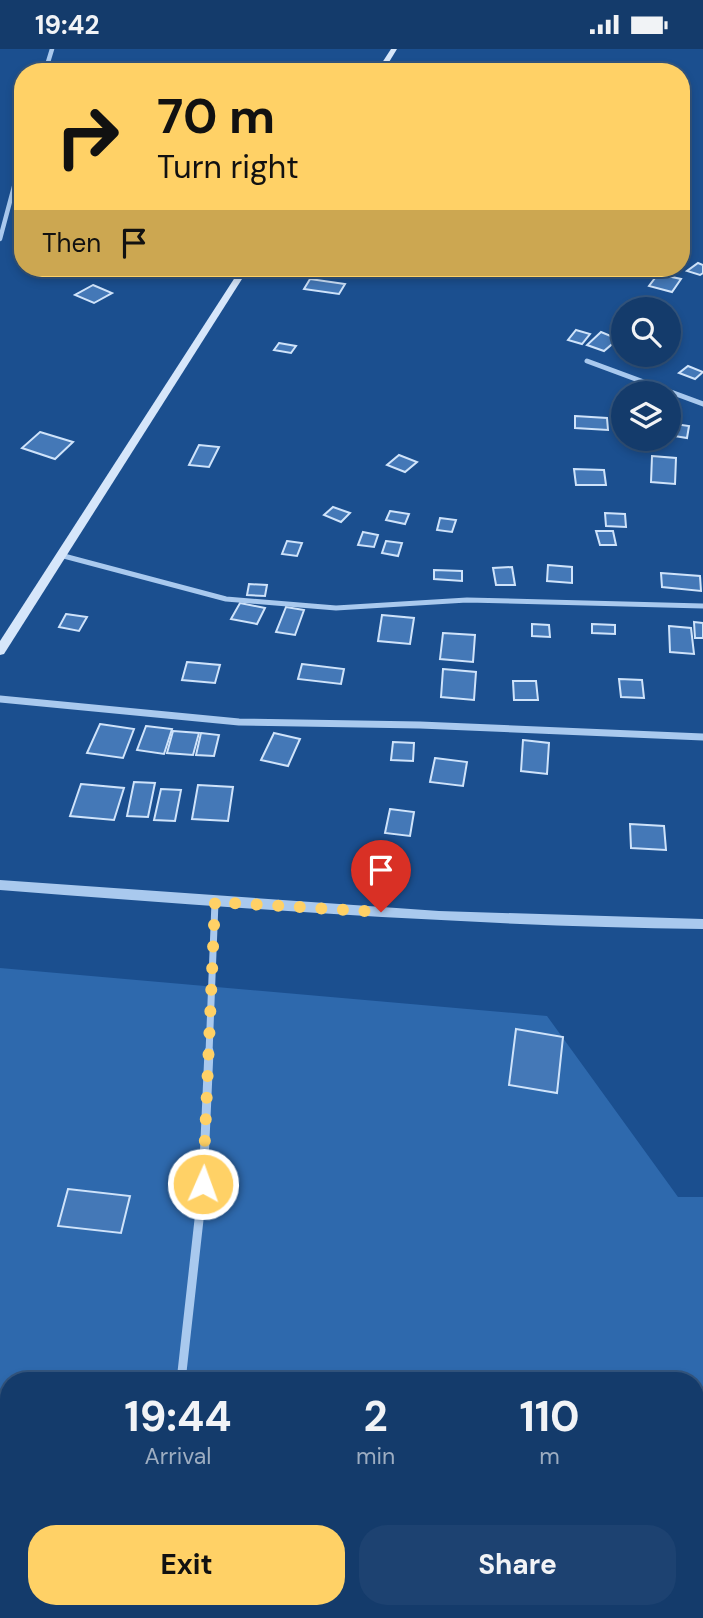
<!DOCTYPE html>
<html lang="en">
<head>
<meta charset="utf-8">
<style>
	body { margin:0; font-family:"DM Sans",sans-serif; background:#1d4271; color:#f1f3f6; height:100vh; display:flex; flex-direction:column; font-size:26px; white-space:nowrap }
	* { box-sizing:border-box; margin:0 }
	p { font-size:23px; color:#9dadc1 }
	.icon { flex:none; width:38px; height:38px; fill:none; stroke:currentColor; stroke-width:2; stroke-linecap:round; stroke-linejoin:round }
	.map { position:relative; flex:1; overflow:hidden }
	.details { position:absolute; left:0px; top:1323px; width:704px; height:247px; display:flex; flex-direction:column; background:#143b6b; border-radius:28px 28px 0 0; box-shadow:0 4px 10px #0003,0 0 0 2px #33557e }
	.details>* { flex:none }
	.guide { position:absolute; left:14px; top:14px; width:676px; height:214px; border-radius:28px; box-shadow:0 4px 10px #0003,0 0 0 2px #33557e; background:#ffd166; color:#111; overflow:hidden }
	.tools { position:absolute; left:611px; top:248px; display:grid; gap:14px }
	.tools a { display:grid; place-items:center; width:70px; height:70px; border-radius:50%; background:#143b6b; box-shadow:0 4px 10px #0003,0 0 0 2px #33557e; font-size:35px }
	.pin { position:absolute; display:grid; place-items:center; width:60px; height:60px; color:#fff; margin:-72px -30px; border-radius:50% 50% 50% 0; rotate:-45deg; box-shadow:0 0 7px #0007 }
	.pin .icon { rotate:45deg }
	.me { position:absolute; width:77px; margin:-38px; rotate:2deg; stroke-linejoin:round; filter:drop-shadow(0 0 5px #0008) }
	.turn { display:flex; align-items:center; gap:24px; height:147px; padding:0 28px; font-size:32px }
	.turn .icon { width:91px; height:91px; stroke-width:2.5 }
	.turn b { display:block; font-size:49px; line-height:60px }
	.then { display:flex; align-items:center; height:66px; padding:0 28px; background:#0003; gap:14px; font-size:26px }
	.eta { display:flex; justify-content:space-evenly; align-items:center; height:119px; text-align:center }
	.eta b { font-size:42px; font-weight:700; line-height:49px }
	.button { display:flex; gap:14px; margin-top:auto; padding:14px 28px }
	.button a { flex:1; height:80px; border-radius:28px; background:#ffd166; color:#111; font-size:28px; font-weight:700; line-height:80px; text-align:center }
	.button a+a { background:#1d4271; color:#f1f3f6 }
	.status { display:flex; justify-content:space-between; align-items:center; height:49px; padding:0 35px; background:#143b6b; direction:ltr }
	.status svg { height:19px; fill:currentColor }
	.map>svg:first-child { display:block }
	.green { fill:#2e69ad; fill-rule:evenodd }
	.building { fill:#4478b7; stroke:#cfe3fa; stroke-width:2 }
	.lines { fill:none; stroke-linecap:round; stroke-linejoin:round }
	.minor-far3 { stroke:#a9c9ee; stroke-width:4.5 }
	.minor-far2 { stroke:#a9c9ee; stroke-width:5 }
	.minor-far1 { stroke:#a9c9ee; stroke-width:7 }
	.minor { stroke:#a9c9ee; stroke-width:9 }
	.tertiary { fill:#a9c9ee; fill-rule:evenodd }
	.secondary { fill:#d6e6fa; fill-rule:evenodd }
	.route { stroke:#ffd166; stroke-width:12; stroke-dasharray:0 21.6 }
</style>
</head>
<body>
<div class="status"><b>19:42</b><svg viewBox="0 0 49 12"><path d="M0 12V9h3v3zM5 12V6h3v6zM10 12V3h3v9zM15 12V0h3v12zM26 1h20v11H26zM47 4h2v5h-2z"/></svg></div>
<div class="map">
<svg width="703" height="1569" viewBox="0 0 703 1569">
	<rect width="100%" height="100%" fill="#1b4f8f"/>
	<path class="green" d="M 0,919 L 547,967 L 678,1148 L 703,1148 L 703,1569 L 0,1569 ZM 9,1332 L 695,1332 L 695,1561 L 9,1561 Z"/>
	<g class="building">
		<polygon points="698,214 703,216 703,224 700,226 687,222"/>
		<polygon points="658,225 681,230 672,243 649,237"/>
		<polygon points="310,230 345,235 339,245 304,240"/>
		<polygon points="93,236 112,244 94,254 75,246"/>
		<polygon points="576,281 590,285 582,295 568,291"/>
		<polygon points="601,283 618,290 604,302 587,296"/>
		<polygon points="279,294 296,297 291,304 274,301"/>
		<polygon points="688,317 703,323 695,330 679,324"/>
		<polygon points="575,367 607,369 608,381 575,379"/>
		<polygon points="668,374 689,377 687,389 668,386"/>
		<polygon points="40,383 73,393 55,410 22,399"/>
		<polygon points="199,396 219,398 209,418 189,416"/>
		<polygon points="399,406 417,413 405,423 387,416"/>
		<polygon points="652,407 676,409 675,435 651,433"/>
		<polygon points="574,420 604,421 606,436 576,436"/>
		<polygon points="333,458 350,464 341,473 324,466"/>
		<polygon points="390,462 409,465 405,475 386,471"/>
		<polygon points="605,464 625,465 626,478 606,477"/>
		<polygon points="440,469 456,471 452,483 437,481"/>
		<polygon points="596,482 613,482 616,496 600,496"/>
		<polygon points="363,483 378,486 374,498 358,496"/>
		<polygon points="287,492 302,494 297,507 282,505"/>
		<polygon points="386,492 402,494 398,507 382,504"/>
		<polygon points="548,516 572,518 572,534 547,532"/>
		<polygon points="512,518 515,536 496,536 493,519"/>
		<polygon points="434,521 462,522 462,532 434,530"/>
		<polygon points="661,524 700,527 701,542 662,538"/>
		<polygon points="249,535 267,536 265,547 247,546"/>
		<polygon points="240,554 265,559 257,575 231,570"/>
		<polygon points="286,558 304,561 295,586 276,583"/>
		<polygon points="66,565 87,568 79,582 59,578"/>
		<polygon points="382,566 414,569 410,595 378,592"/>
		<polygon points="694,573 703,574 703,589 695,589"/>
		<polygon points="532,575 549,576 550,588 532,587"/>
		<polygon points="592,575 615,576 615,585 592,584"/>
		<polygon points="669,577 691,579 694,605 670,603"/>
		<polygon points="443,584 475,586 473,613 440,610"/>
		<polygon points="187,613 220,616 215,634 182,631"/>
		<polygon points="302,615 344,620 341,635 298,630"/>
		<polygon points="443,620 476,623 474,651 441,648"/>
		<polygon points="619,630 642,631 644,649 621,648"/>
		<polygon points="513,632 536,632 538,651 514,651"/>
		<polygon points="100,675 134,680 123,709 87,704"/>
		<polygon points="146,677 172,680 164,705 137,701"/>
		<polygon points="173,682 199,684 193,706 167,704"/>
		<polygon points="201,684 219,686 214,707 196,706"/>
		<polygon points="274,684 300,690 288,717 261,711"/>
		<polygon points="523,691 549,694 547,725 521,722"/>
		<polygon points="393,693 414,694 413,712 391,711"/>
		<polygon points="435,709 467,713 463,737 430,733"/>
		<polygon points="134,733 155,734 148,768 127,767"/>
		<polygon points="81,735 124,739 114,771 70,767"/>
		<polygon points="198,736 233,738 228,772 192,770"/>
		<polygon points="161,740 181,741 175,772 154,771"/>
		<polygon points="390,760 414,763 410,787 385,784"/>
		<polygon points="630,775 664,777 666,801 631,799"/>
		<polygon points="516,980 563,988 557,1044 509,1036"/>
		<polygon points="68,1140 130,1147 121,1184 58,1177"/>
	</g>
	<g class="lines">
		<g class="minor-far3">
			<polyline points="45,23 52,0"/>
			<polyline points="0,190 23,104"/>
		</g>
		<g class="minor-far2">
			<polyline points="587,312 703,355"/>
			<polyline points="60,506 226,550 336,559 467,551 703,557"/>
		</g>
		<g class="minor-far1">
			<polyline points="0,650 239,673 420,676 703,688"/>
			<polyline points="209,1004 215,853"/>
		</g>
		<g class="minor">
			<polyline points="181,1332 203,1135 209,1002"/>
			<polyline points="162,1561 163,1569"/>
		</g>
		<path class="tertiary" d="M 0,831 L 439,862 L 703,870 L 703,880 C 468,877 234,859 0,841 Z"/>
		<g class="secondary">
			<polygon points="391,0 397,0 383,23 376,23"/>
			<polygon points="241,219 249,219 4,605 0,606 0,592"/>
		</g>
	</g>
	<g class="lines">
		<polyline class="route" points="203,1135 215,853 381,863"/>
	</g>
</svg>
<div class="tools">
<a><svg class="icon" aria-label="search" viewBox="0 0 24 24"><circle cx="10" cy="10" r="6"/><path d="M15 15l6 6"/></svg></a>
<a><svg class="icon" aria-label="layers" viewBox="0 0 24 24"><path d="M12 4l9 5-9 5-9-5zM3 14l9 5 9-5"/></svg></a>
</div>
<div class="pin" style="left:381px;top:863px;background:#d93025"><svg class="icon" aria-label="arrive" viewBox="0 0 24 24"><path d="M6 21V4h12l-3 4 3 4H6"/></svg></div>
<svg class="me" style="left:203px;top:1135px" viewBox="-20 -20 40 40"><circle r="17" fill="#ffd166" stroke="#fff" stroke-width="3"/><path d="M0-11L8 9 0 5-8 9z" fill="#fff"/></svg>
<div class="guide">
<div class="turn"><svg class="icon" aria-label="right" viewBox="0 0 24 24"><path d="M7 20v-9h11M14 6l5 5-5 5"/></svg><div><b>70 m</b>Turn right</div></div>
<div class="then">Then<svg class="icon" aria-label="arrive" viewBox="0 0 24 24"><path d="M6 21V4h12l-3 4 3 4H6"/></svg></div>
</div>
<section class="details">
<div class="eta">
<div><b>19:44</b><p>Arrival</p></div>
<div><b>2</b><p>min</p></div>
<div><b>110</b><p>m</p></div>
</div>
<div class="button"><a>Exit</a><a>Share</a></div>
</section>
</div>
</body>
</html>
